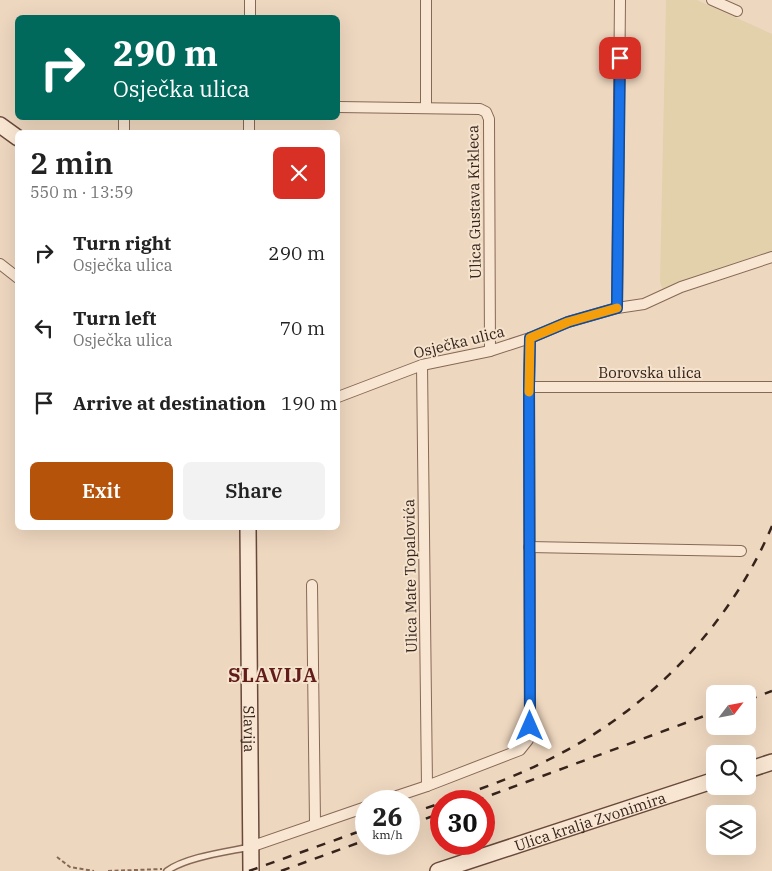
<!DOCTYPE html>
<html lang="en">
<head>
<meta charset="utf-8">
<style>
	body { margin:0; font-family:"IBM Plex Serif",serif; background:#f2f2f2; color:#222; height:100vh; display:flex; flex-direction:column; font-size:19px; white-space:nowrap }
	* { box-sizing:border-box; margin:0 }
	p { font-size:16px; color:#767676 }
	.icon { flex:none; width:28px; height:28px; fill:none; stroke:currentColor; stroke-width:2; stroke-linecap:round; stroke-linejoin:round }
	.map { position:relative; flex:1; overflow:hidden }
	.drawer { position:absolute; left:15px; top:130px; width:325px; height:400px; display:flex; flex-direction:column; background:#fff; border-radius:8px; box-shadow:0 5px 20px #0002 }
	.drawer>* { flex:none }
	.hud { position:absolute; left:15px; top:15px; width:325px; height:105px; border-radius:8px; box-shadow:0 5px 20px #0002; background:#00695c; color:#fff; overflow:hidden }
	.needle { width:32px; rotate:58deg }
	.tools { position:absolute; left:706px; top:685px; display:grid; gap:10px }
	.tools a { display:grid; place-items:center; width:50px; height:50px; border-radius:8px; background:#fff; box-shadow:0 5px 20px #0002; font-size:25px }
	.speed { position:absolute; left:355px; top:790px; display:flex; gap:10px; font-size:25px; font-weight:700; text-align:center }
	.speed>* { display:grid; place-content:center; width:65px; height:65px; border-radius:50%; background:#fff; box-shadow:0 5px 20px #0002; line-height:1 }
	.speed small { font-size:12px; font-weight:400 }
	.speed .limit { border:8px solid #d22; background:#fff; color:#111 }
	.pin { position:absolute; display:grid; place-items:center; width:42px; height:42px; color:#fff; margin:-21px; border-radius:10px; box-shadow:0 2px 8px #0006 }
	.me { position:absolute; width:55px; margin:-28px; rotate:0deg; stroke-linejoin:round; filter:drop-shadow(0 0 4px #0008) }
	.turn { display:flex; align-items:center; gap:18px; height:105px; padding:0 15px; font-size:22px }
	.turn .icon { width:65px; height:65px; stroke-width:2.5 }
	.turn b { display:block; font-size:35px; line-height:42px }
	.round { display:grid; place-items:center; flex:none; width:52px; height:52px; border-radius:8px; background:#f2f2f2 }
	.headline { display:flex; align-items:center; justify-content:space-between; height:85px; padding:0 15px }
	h1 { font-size:30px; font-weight:600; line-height:38px }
	.primary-button { display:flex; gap:10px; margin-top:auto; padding:10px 15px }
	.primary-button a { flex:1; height:58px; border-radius:8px; background:#b45309; color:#fff; font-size:20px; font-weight:600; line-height:58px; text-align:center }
	.primary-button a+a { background:#f2f2f2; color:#222 }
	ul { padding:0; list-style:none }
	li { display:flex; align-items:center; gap:15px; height:75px; padding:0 15px }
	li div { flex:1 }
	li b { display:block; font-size:19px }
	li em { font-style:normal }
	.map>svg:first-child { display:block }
	.farmland { fill:#e3d1ac }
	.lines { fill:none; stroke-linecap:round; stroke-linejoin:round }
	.lane-casing { stroke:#866857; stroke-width:8 }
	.street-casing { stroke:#866857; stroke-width:12 }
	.secondary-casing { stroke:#68493b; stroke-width:18 }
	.path { stroke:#866857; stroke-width:2; stroke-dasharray:4 2.5; stroke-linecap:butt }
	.lane { stroke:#f9e6d2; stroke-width:5 }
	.street { stroke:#f9e6d2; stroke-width:10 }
	.secondary { stroke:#f9e6d2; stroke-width:15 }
	.rail { stroke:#36241c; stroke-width:2.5; stroke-dasharray:9 9; stroke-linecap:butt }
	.route-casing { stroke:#114b97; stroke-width:12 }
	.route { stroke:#1a73e8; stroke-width:9 }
	.slow { stroke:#f59e0b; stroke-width:9 }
	.labels { text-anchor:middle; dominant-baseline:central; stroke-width:4; stroke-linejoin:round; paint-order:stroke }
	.street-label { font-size:15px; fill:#36241c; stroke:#f5e3ce }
	.district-label { font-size:20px; font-weight:bold; letter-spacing:1px; fill:#621d1b; stroke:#f5e3ce }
</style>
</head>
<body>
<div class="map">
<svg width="772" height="871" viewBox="0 0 772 871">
	<rect width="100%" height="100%" fill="#eed7bf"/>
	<polygon class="farmland" points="666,0 697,0 772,34 772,254 663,291 660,282"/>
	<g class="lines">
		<g class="lane-casing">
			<path id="lane" d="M 167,871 C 186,857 226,852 250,847"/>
		</g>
		<g class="street-casing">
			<g id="street">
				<polyline points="712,0 737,11"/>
				<polyline points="250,18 250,0"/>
				<polyline points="338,107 480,109 486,112 489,119 490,351"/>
				<polyline points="426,108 426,0"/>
				<polyline points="124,132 124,118"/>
				<polyline points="249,132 249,118"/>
				<polyline points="0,264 18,278"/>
				<polyline points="617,308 620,0"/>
				<polyline points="422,365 427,786"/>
				<polyline points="529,387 772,387"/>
				<polyline points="338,397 422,365 490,351 530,338 568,322 617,308 644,304 681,287 772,257"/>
				<polyline points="529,547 741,551"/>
				<polyline points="312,585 315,823"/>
				<polyline points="382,801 427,786 520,750 528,740 530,726 529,387 530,338"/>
				<polyline points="250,847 366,807"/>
			</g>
		</g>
		<g class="secondary-casing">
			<g id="secondary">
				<polyline points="0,125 18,138"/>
				<path id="s1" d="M 248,528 L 251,871"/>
				<polyline points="748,770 772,762"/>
				<path id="s2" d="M 438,871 L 715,780"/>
			</g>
		</g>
		<g class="path">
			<polyline points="57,857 70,867 94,871"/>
			<polyline points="108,871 162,869"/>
		</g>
		<use href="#lane" class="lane"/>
		<use href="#street" class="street"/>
		<use href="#secondary" class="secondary"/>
		<g class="rail">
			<polyline points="748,700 772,691"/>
			<path d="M 446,801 C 480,789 515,777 548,760 C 646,712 729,628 772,526"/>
			<polyline points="475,801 715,712"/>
			<polyline points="409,814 441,803"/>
			<polyline points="409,825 441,813"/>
			<polyline points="249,871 366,829"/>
			<polyline points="281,871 366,840"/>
		</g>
	</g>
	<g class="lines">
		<g class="route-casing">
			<polyline id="route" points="530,726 529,387 530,338 568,322 617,308 620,58"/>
		</g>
		<use href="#route" class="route"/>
		<polyline class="slow" points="529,392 530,338 568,322 617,308"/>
	</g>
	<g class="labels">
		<g class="street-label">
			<text transform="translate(474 202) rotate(-91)">Ulica Gustava Krkleca</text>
			<text transform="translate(459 342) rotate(-14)">Osječka ulica</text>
			<text x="650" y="372">Borovska ulica</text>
			<text transform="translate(410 576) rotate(-91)">Ulica Mate Topalovića</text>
			<text stroke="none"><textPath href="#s1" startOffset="201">Slavija</textPath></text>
			<text stroke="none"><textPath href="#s2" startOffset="160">Ulica kralja Zvonimira</textPath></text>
		</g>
		<g class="district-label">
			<text x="273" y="674">SLAVIJA</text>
		</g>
	</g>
</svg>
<div class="tools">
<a><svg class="needle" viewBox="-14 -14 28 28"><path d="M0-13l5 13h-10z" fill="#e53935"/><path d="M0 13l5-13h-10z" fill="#767676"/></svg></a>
<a><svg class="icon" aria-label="search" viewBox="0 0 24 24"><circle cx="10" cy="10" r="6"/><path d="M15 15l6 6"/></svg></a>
<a><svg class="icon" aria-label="layers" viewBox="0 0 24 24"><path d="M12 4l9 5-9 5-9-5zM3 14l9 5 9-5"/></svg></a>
</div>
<div class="speed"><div>26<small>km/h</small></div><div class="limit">30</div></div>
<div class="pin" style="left:620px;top:58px;background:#d93025"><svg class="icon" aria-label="arrive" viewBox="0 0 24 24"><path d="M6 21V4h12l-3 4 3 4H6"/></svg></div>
<svg class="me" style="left:530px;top:726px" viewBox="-20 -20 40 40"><path d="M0-17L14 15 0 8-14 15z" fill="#1a73e8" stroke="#fff" stroke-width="4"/></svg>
<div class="hud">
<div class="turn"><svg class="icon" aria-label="right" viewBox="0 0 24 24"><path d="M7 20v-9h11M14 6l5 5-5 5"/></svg><div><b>290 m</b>Osječka ulica</div></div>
</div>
<section class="drawer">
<div class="headline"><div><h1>2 min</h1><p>550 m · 13:59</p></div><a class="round" style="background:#d93025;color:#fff"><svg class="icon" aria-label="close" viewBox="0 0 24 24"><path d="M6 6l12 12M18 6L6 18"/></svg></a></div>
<ul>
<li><svg class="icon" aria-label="right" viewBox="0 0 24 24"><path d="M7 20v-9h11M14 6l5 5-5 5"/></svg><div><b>Turn right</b><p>Osječka ulica</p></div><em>290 m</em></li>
<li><svg class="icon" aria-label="left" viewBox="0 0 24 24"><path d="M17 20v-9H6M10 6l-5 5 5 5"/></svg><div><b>Turn left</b><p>Osječka ulica</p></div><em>70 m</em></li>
<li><svg class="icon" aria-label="arrive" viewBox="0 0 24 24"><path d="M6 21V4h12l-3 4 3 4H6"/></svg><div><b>Arrive at destination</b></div><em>190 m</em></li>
</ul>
<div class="primary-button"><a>Exit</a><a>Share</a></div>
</section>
</div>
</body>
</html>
